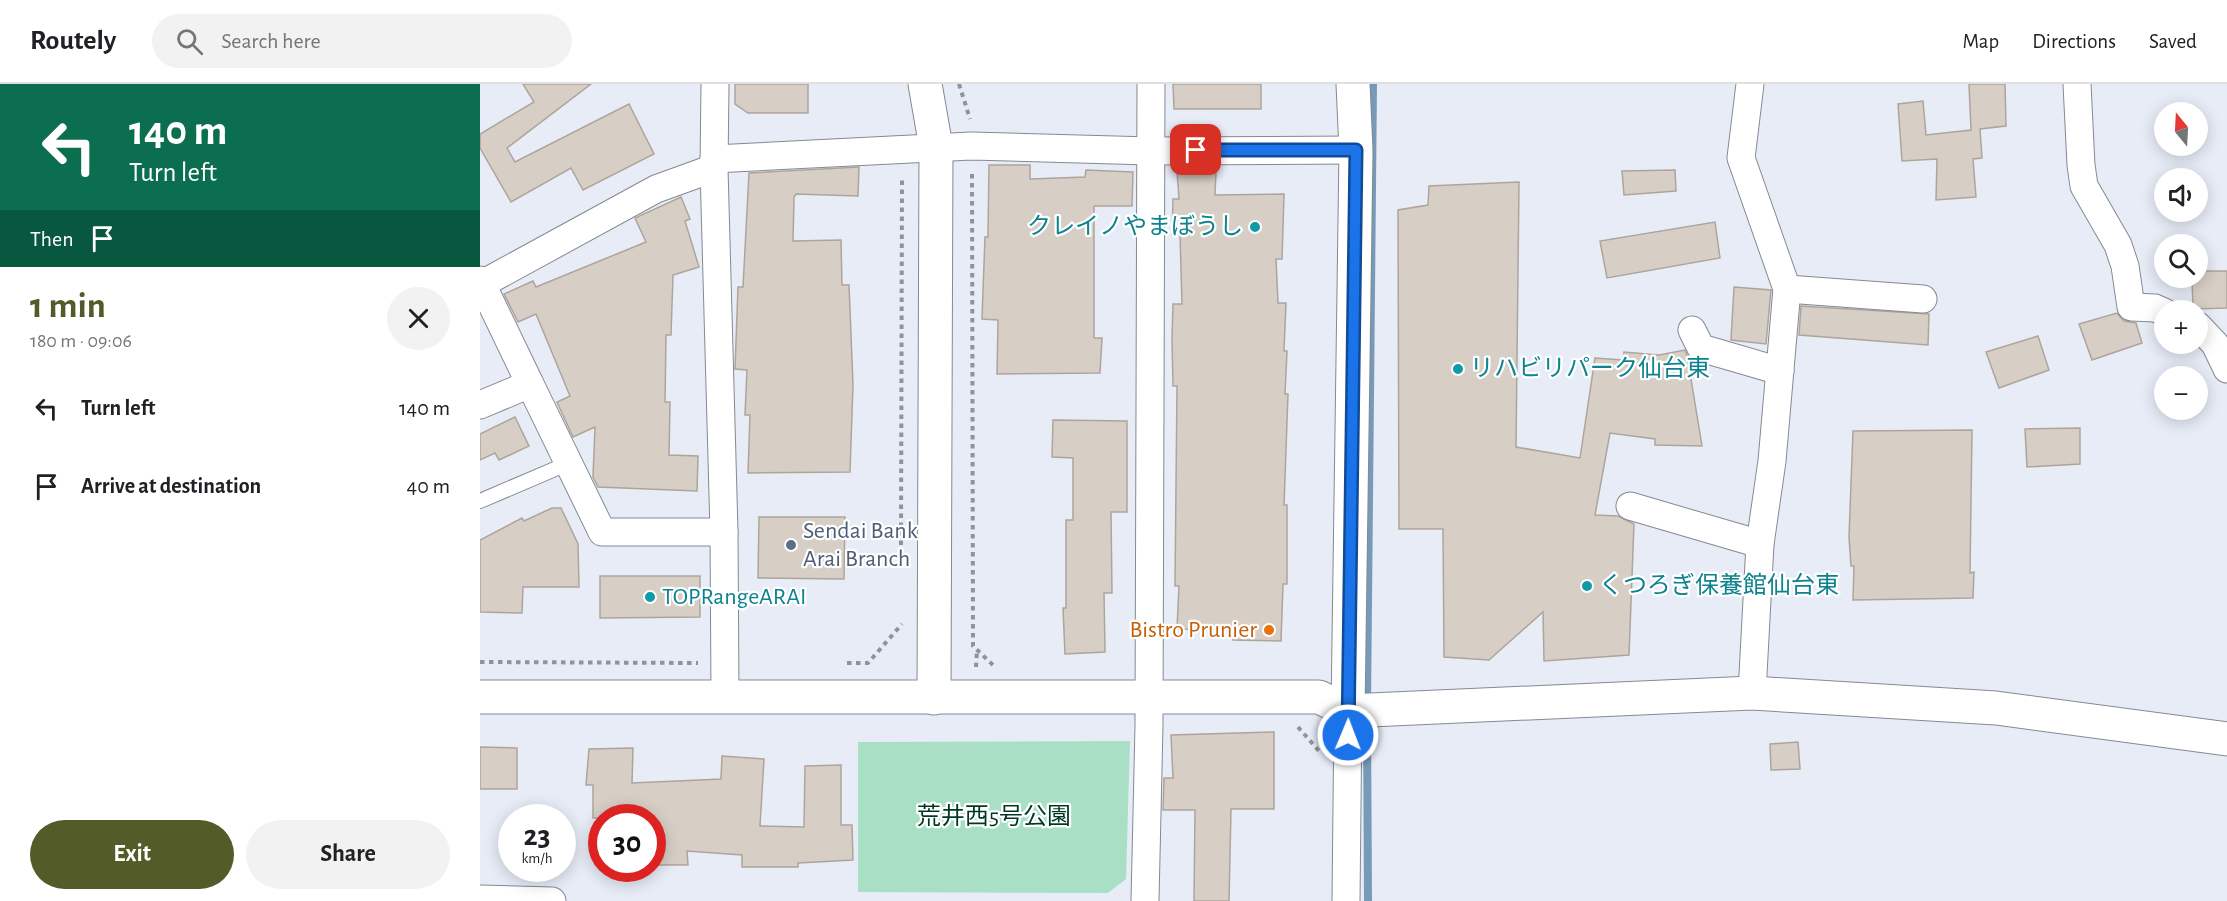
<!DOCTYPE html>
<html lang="en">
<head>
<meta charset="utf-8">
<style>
	body { margin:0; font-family:"Alegreya Sans","Noto Sans JP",sans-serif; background:#f2f2f2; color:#202124; height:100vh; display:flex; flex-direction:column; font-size:22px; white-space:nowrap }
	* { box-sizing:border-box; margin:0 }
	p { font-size:20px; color:#757577 }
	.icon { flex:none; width:33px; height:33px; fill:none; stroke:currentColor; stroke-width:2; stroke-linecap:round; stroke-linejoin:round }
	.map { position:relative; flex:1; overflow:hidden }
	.sheet { display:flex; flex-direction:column; background:#fff; width:480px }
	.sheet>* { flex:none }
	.hud { background:#0b6e4f; color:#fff; overflow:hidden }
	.needle { width:39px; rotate:342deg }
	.buttons { position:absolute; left:1674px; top:18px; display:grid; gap:12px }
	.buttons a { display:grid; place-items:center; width:54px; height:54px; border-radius:50%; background:#fff; box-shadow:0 3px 15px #0003; font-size:30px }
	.speed { position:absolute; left:18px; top:720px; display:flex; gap:12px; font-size:30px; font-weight:700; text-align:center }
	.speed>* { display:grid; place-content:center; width:78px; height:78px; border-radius:50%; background:#fff; box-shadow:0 3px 15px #0003; line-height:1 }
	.speed small { font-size:15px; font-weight:400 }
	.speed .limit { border:9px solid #d22; background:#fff; color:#111 }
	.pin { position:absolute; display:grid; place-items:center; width:51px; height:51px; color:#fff; margin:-26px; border-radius:12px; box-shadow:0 3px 9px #0006 }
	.me { position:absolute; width:66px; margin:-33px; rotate:1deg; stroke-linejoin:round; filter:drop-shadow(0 0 4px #0008) }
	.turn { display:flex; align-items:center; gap:21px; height:126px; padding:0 30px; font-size:27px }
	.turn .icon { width:78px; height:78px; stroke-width:2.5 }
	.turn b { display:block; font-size:42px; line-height:51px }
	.then { display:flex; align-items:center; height:57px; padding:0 30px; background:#0003; gap:12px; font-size:22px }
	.round { display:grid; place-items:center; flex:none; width:63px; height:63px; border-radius:32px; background:#f2f2f2 }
	.head { display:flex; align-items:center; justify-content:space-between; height:102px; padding:0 30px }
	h1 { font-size:36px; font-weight:700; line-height:45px; color:#535b29 }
	.primary-button { display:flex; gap:12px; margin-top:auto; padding:12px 30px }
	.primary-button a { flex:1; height:69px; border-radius:36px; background:#535b29; color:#fff; font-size:24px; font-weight:700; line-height:69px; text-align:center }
	.primary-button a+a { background:#f2f2f2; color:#202124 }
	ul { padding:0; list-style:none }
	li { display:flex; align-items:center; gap:18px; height:78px; padding:0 30px }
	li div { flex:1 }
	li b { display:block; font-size:22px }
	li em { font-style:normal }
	header { display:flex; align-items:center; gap:36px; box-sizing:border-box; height:84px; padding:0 30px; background:#fff; border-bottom:2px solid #e0e0e0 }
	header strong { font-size:28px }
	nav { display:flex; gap:33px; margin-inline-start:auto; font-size:21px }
	.search { width:420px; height:54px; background:#f2f2f2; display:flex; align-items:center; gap:15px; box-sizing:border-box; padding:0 21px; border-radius:33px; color:#757577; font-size:22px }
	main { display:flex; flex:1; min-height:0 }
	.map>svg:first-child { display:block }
	.green { fill:#a9e0c5 }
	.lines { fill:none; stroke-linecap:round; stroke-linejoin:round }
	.stream { stroke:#779ab9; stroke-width:8 }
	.building { fill:#d7cfc6; stroke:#ada59c; stroke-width:1.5 }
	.lane-casing { stroke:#848992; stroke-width:16 }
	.street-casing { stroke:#848992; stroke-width:29 }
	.secondary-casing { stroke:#848992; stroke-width:35 }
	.path { stroke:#8f939a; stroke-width:4; stroke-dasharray:4.5 4.5; stroke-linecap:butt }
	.lane { stroke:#fff; stroke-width:14 }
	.street { stroke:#fff; stroke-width:27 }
	.secondary { stroke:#fff; stroke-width:33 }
	.route-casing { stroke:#114b97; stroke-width:15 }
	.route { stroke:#1a73e8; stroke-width:10 }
	.culture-dot { fill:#0f9aa8; stroke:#fff; stroke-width:2 }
	.service-dot { fill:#5c6f8a; stroke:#fff; stroke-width:2 }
	.food-dot { fill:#e8710a; stroke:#fff; stroke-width:2 }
	.labels { text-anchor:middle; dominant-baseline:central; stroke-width:4.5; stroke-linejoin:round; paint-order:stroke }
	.culture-label { font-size:24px; fill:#0d838f; stroke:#fff; text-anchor:start }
	.service-label { font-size:24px; fill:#4e5e75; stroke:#fff; text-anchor:start }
	.food-label { font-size:24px; fill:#c56008; stroke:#fff; text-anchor:end }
	.park-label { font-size:24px; fill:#003824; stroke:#fff }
</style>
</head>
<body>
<header>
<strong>Routely</strong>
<div class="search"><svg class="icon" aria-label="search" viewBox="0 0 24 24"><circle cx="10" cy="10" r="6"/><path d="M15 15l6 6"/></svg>Search here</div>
<nav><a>Map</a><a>Directions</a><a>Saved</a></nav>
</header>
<main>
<section class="sheet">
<div class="hud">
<div class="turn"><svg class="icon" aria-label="left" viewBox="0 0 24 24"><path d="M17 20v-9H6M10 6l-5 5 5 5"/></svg><div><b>140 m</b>Turn left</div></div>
<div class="then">Then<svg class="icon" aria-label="arrive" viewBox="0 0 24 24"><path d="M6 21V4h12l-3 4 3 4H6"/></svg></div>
</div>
<div class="head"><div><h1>1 min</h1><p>180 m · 09:06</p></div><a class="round"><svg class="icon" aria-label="close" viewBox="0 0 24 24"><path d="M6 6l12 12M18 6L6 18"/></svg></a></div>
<ul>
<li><svg class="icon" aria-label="left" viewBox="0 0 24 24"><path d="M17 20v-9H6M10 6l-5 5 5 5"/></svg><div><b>Turn left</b></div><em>140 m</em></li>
<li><svg class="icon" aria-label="arrive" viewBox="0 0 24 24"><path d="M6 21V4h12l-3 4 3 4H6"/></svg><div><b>Arrive at destination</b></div><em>40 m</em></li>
</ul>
<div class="primary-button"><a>Exit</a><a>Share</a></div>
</section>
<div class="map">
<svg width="1747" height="817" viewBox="0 0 1747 817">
	<rect width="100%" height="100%" fill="#e7ecf7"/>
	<polygon class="green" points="650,657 646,795 628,809 378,808 378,658"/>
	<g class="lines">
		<g class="stream">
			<polyline points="887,621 893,0"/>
			<polyline points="887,633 888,817"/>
		</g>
	</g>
	<g class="building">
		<polygon points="43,0 111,0 27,64 35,78 149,20 174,70 103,106 91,84 31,118 0,64 0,50 54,18"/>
		<polygon points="255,0 328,0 328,29 268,29 255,20"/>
		<polygon points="693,0 781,0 781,25 694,25"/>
		<polygon points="1489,0 1525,0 1526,42 1500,45 1502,74 1493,75 1496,113 1456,116 1457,75 1422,77 1418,20 1443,17 1446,51 1491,46"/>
		<polygon points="509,81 550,81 550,95 605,93 606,86 653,88 652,122 614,122 614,254 622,254 620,289 517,290 518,236 502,235 505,153 508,153"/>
		<polygon points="379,83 378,112 316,110 314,113 313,157 361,156 362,201 369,201 373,301 370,388 268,389 270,331 265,331 267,286 255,285 258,203 263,203 269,89"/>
		<polygon points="1195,86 1196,107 1144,111 1142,87"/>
		<polygon points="697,87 736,87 735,111 804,110 802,175 796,175 798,219 806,219 804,267 807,267 805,310 808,310 804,421 807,421 807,500 803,500 801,557 753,556 754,546 697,545 699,502 695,502 697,302 693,302 692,255 693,220 702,220 700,151 692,151 693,115 699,115"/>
		<polygon points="1039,98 1036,363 1100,374 1115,274 1143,276 1144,268 1179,271 1205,266 1207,271 1222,362 1175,361 1175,355 1130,349 1115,431 1138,432 1154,440 1149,571 1064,577 1063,528 1009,576 964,573 963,445 919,445 918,126 948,121 949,102"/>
		<polygon points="201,113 210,135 205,137 219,183 193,191 191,251 186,251 185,318 190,318 189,371 218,372 217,407 118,403 113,393 115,343 93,353 77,318 90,312 56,230 38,238 24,210 53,197 56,203 166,158 155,134"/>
		<polygon points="1235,138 1240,174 1127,194 1120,157"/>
		<polygon points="1718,187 1747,187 1747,224 1713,225 1712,194 1718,194"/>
		<polygon points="1254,203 1291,206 1286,260 1251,256"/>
		<polygon points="1321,222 1449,230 1448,261 1319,251"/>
		<polygon points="1637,229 1644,237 1656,239 1662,259 1612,276 1599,240"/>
		<polygon points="1558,252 1569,286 1519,304 1506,268"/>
		<polygon points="35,333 49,362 19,376 15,369 0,376 0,350"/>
		<polygon points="573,336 647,337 647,428 631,428 632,509 624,509 625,568 585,570 583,524 586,524 586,436 593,436 593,374 572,373"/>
		<polygon points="1600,344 1600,380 1547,383 1545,345"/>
		<polygon points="1492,346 1490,489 1494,488 1493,514 1373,516 1374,482 1371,482 1369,453 1373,347"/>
		<polygon points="72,424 81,424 98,460 99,503 43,503 42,529 0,528 0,456 42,434 44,437"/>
		<polygon points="279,433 365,433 364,495 278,494"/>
		<polygon points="120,492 220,492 220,533 120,534"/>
		<polygon points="794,648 794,725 751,725 749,817 714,817 715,726 683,726 684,694 693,694 691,651"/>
		<polygon points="1318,658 1320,685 1291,686 1290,660"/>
		<polygon points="0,663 37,664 37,705 0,705"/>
		<polygon points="153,664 152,699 241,695 242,672 284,675 280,742 324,743 325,682 361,681 361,741 372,741 373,776 318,779 318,783 262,783 262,771 207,767 208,781 172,781 172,734 113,734 113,701 106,701 109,665"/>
	</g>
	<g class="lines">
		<g class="lane-casing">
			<polyline id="lane" points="0,417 89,379"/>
		</g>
		<g class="street-casing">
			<g id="street">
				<polyline points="235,0 234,84 244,448"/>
				<polyline points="1270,0 1261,74 1307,205 1292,377 1280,460 1272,609"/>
				<polyline points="1597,0 1601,81 1604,102 1638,161 1645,182 1651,223 1675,224 1684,228"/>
				<polyline points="234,75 491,62 671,67 876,66"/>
				<polyline points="0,196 50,300 0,321"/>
				<polyline points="2,200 176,105 234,84"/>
				<polyline points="1307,205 1443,215"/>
				<polyline points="1718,242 1735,260 1747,285"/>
				<polyline points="1212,246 1221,264 1300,287"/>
				<polyline points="50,300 122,448 244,448 245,613"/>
				<polyline points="1150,422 1280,460"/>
				<polyline points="0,815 72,817"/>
				<polyline points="665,817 669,641 671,0"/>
				<polyline points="866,817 868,627"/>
			</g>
		</g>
		<g class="secondary-casing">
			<g id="secondary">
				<polyline points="445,0 456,63 454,614"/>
				<polyline points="0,613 839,613 868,627 1272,609 1516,624 1747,655"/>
				<polyline points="868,627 876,66 873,0"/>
			</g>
		</g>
		<g class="path">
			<polyline points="479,0 490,35"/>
			<polyline points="492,90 493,556 493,562 513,581"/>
			<polyline points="421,461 422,93"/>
			<polyline points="0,578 218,579"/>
			<polyline points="367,579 388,579 422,540"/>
			<polyline points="496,583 497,566"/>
			<polyline points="818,643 839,667"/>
		</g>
		<use href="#lane" class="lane"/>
		<use href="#street" class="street"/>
		<use href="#secondary" class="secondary"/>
	</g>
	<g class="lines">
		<g class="route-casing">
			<polyline id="route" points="716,66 876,66 868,651"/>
		</g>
		<use href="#route" class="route"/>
	</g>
	<g class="culture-dot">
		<circle cx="775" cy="143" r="6"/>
		<circle cx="978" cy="285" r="6"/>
		<circle cx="1107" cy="502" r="6"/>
		<circle cx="170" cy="513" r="6"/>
	</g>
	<circle class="service-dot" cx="311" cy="461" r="6"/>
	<circle class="food-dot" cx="789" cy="546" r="6"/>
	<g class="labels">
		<g class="culture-label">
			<text x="763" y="143" text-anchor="end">クレイノやまぼうし</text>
			<text x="990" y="285">リハビリパーク仙台東</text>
			<text x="1119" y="502">くつろぎ保養館仙台東</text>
			<text x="182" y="513">TOPRangeARAI</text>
		</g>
		<g class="service-label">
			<text x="323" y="447">Sendai Bank<tspan x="323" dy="28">Arai Branch</tspan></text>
		</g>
		<g class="food-label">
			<text x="777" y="546">Bistro Prunier</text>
		</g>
		<g class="park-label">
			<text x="514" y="733">荒井西5号公園</text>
		</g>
	</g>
</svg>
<div class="buttons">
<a><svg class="needle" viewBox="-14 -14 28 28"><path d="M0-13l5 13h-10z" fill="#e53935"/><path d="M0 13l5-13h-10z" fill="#757577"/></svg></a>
<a><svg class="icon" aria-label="sound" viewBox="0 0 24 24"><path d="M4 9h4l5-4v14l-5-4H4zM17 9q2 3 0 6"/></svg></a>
<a><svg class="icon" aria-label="search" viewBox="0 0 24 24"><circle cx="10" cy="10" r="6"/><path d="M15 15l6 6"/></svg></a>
<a>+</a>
<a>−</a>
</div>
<div class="speed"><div>23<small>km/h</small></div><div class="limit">30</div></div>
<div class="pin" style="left:716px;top:66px;background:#d93025"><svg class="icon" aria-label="arrive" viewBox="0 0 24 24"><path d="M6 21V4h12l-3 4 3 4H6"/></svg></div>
<svg class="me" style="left:868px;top:651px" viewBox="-20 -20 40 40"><circle r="17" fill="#1a73e8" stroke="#fff" stroke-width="3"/><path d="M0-11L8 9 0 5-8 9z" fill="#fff"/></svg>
</div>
</main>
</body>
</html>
